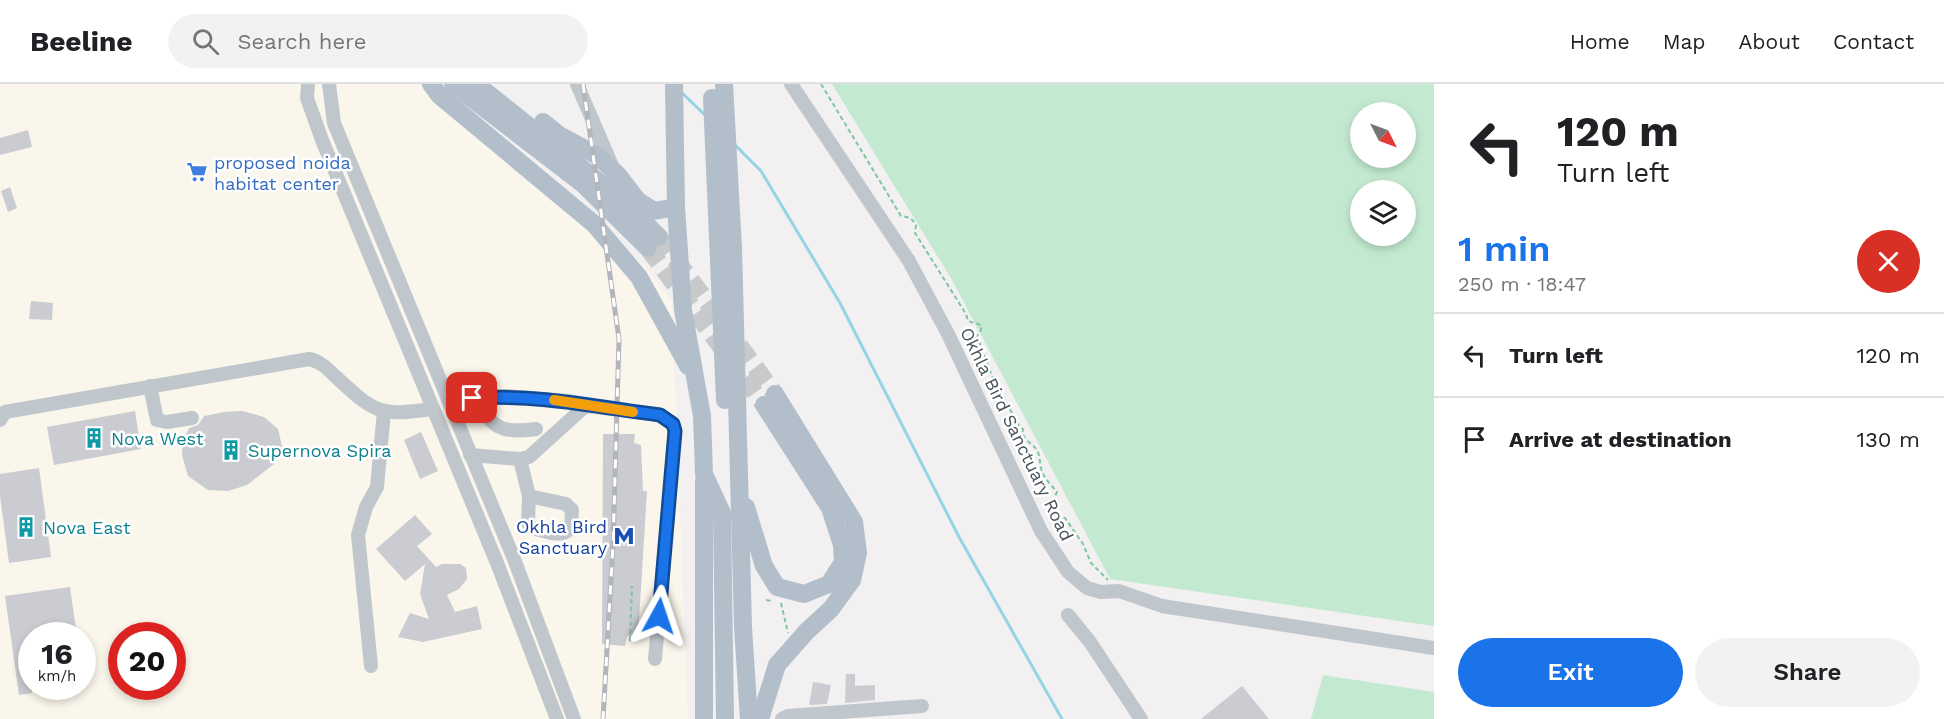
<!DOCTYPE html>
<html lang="en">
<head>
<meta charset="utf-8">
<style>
	body { margin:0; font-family:"Work Sans",sans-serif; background:#f2f2f2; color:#202124; height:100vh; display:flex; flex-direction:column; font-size:22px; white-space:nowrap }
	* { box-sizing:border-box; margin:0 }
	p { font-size:20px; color:#757577 }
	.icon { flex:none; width:33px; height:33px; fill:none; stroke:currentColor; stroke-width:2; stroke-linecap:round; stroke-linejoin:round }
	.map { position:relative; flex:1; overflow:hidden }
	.drawer { display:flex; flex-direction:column; background:#fff; width:510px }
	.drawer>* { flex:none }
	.guide { background:#fff; color:#202124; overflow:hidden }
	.needle { width:39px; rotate:132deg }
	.controls { position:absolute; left:1350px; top:18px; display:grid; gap:12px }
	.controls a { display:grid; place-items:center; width:66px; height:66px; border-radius:50%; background:#fff; box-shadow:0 3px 9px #0003; font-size:30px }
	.speed { position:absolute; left:18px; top:538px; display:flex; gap:12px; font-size:30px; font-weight:700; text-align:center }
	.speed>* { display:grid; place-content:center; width:78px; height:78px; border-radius:50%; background:#fff; box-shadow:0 3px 9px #0003; line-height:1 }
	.speed small { font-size:15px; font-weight:400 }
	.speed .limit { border:9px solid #d22; background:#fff; color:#111 }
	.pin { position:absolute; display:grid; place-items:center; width:51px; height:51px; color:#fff; margin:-26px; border-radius:12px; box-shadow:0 3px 9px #0006 }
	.me { position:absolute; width:66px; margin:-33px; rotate:5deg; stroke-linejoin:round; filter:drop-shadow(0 0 4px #0008) }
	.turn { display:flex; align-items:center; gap:21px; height:126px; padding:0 24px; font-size:27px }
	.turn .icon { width:78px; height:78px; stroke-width:2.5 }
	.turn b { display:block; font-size:42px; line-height:51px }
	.round { display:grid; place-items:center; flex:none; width:63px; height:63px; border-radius:32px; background:#f2f2f2 }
	.overview { display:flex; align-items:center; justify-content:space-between; height:102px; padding:0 24px }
	h1 { font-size:36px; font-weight:600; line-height:45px; color:#1a73e8 }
	.action { display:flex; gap:12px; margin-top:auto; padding:12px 24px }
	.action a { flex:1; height:69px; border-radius:36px; background:#1a73e8; color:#fff; font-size:24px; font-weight:600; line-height:69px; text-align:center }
	.action a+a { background:#f2f2f2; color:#202124 }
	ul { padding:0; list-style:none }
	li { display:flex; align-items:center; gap:18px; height:84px; padding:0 24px; border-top:2px solid #e0e0e0 }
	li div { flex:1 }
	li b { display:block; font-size:22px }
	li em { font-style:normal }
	header { display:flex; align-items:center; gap:36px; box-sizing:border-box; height:84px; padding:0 30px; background:#fff; border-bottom:2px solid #e0e0e0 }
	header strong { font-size:28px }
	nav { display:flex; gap:33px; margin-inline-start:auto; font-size:21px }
	.search { width:420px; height:54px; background:#f2f2f2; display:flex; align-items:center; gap:15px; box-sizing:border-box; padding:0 21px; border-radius:33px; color:#757577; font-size:22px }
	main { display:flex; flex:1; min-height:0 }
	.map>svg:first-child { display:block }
	.commercial { fill:#faf6eb; fill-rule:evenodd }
	.green { fill:#c3ead1; fill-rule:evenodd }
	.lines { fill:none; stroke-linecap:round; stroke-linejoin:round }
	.stream { stroke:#94d4e3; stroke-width:3 }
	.building { fill:#caccd1 }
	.major-tunnel { stroke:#c8c9cb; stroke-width:18; stroke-dasharray:18 9; stroke-linecap:butt }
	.path { stroke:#7ec5a1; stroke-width:2; stroke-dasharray:4.5 3; stroke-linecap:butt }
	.minor { stroke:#bfc7cd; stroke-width:14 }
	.major { stroke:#b2bfcb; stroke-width:18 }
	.rail-casing { stroke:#b2b5b9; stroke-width:5 }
	.rail { stroke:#fff; stroke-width:3; stroke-dasharray:9; stroke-linecap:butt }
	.route-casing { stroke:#114b97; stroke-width:15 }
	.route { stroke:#1a73e8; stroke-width:10 }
	.slow { stroke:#f59e0b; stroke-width:10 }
	.labels { text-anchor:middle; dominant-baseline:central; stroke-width:5; stroke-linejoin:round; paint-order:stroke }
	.shop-label { font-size:18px; fill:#366cbe; stroke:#fff; text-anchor:start }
	.street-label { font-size:18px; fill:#49535b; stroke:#fff }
	.culture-label { font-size:18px; fill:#0d838f; stroke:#fff; text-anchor:start }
	.transit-label { font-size:18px; fill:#164399; stroke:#fff; text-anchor:end }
</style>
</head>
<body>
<header>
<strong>Beeline</strong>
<div class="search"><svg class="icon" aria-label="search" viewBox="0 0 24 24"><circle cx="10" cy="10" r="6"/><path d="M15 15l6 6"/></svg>Search here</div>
<nav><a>Home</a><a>Map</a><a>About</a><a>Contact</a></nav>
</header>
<main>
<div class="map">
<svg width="1434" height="635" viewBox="0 0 1434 635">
	<rect width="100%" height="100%" fill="#f2f0f0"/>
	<path class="commercial" d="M 0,0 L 426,0 L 643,180 L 672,217 L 688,635 L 0,635 ZM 32,552 L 82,552 L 82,603 L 32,603 ZM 122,552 L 172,552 L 172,603 L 122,603 Z"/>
	<g class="green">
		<path d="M 832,0 L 1434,0 L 1434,542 L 1110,495 L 952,196 ZM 1360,28 L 1406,28 L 1406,74 L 1360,74 ZM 1360,106 L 1406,106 L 1406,152 L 1360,152 Z"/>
		<polygon points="1323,591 1434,608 1434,635 1311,635"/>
	</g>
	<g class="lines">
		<g class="stream">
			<polyline points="680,7 706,32"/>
			<polyline points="734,60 761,87 840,219 959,453 1062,635"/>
		</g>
	</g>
	<g class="building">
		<polygon points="28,46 32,63 0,71 0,54"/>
		<polygon points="10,103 17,124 8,128 1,107"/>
		<polygon points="31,217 53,219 52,236 29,235"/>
		<polygon points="135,327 141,365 54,381 47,343"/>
		<polygon points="242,327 264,333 278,345 282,362 279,373 274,380 247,401 228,407 208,406 188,392 182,371 183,356 189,344 198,341 204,332 224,328"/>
		<polygon points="421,348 438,387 420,395 404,356"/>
		<polygon points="603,350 635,350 634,359 641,361 643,407 647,407 638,553 627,552 625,562 602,560"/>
		<polygon points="39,384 51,473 9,479 0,412 0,390"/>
		<polygon points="415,431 432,450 417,462 436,483 442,480 460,480 466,484 467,495 459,505 447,511 455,528 477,522 482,545 423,558 398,553 410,529 429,535 420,510 425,480 405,497 376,465"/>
		<polygon points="70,503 77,552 32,552 32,609 19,611 5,512"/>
		<polygon points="846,590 855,590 855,602 875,601 875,616 845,619"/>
		<polygon points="813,598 831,601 827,620 809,621"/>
		<polygon points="1242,602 1269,635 1201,635"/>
	</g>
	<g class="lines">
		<g class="major-tunnel">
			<polyline points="659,153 775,310"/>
			<polyline points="648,164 764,321"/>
		</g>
		<g class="path">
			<path d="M 821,0 L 901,132 C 909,133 912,134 916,141 L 915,149 L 966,230 L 968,237 L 981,241 L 981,246 L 977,252 L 992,292 L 1019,342 L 1023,345 C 1021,357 1033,358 1038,368 C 1040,374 1040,382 1042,388 C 1045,395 1052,402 1057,408 L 1049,424 L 1051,429 L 1065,434 L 1083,460 L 1091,479 L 1108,496"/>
			<polyline points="766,516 773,517"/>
			<polyline points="781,519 788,549"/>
			<polyline points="630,557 632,502"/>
		</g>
		<g class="minor">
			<polyline points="308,0 307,14 322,56 497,479 557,635"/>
			<polyline points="329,0 334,39 514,475 574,635"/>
			<polyline points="577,0 613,84"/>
			<polyline points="791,0 909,177 948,250 1041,447 1068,488 1087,504 1101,508 1119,507 1162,522 1434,564"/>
			<polyline points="150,302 157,336 167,338 192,334"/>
			<path d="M 473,314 C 494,343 498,350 536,345"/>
			<polyline points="448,316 506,312 569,317 592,322"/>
			<path d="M 0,336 L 5,328 L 309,275 C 320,277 328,285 336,293 C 376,330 379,332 433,325"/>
			<polyline points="470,371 520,375 529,373 582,325 588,322 660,331 673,340 675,347 655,575"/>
			<path d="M 520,375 L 529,412 L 566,420 L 572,426 L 571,444 C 561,455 545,447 532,444 L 528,439 L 529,412"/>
			<polyline points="1068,531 1090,558 1141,635"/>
			<polyline points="371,582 358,451 366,423 377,403 384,327"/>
			<polyline points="782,635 788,632 922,622"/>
		</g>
		<g class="major">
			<polyline points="431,0 439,11 594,140 639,193 688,282"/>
			<polyline points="453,0 583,100 648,164"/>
			<polyline points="476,0 618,113 659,153"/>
			<polyline points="674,0 676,123 683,226 702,332 704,390 722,429 725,635"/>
			<polyline points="724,0 733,164 743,543 749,635"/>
			<polyline points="712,14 725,316"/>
			<polyline points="543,38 559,51 598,72 618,91 638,117 654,127 676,123"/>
			<polyline points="704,397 704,635"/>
			<polyline points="746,423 764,482 777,503 804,510 829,500 843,478 842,461 830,424 764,321"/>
			<polyline points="760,635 777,581 807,547 831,525 852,496 858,469 854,438 775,310"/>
		</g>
		<g class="rail-casing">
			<polyline id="rail" points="583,0 619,255 613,461 603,635"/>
		</g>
		<use href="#rail" class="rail"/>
	</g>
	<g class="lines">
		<g class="route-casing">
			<path id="route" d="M 472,314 C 536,310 598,323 660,331 L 673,340 L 675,347 L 659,532"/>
		</g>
		<use href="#route" class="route"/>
		<polyline class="slow" points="554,316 633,328"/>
	</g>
	<defs>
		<g id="supermarket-bare" transform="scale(1.62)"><path d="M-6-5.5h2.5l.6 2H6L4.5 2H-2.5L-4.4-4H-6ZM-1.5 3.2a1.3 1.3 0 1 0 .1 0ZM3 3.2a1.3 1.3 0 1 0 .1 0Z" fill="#3f7fe0" stroke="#fff" stroke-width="2.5" paint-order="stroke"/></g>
		<g id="building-bare" transform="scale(1.62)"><path d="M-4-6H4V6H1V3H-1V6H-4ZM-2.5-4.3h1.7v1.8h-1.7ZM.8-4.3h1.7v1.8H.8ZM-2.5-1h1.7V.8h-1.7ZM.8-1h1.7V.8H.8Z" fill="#0f9aa8" stroke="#fff" stroke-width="2.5" paint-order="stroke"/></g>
		<g id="metro-bare" transform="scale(1.62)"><path d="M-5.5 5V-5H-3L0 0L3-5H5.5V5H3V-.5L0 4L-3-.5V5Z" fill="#1a4fb4" stroke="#fff" stroke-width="2.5" paint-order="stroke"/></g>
	</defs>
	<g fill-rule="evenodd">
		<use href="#supermarket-bare" x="197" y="88"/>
		<use href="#building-bare" x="94" y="354"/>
		<use href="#building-bare" x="231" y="366"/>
		<use href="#building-bare" x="26" y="443"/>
		<use href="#metro-bare" x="624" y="452"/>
	</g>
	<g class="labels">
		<g class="shop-label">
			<text x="214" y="78">proposed noida<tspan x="214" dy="21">habitat center</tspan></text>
		</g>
		<g class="street-label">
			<text transform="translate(1017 350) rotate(64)">Okhla Bird Sanctuary Road</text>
		</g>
		<g class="culture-label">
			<text x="111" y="354">Nova West</text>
			<text x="248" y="366">Supernova Spira</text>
			<text x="43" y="443">Nova East</text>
		</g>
		<g class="transit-label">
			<text x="607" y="442">Okhla Bird<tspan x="607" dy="21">Sanctuary</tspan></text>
		</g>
	</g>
</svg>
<div class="controls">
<a><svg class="needle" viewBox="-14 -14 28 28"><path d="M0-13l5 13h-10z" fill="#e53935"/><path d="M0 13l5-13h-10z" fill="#757577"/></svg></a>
<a><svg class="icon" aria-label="layers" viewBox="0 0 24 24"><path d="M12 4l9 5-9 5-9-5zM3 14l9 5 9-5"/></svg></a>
</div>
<div class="speed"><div>16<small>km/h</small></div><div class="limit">20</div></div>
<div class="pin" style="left:472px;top:314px;background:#d93025"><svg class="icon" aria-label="arrive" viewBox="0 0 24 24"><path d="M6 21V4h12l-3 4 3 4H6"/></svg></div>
<svg class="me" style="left:659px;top:532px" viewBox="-20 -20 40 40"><path d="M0-17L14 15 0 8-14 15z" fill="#1a73e8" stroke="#fff" stroke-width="4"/></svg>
</div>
<section class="drawer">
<div class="guide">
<div class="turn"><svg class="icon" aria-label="left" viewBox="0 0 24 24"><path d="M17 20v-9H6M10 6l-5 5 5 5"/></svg><div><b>120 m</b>Turn left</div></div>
</div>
<div class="overview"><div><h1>1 min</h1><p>250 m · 18:47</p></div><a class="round" style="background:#d93025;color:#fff"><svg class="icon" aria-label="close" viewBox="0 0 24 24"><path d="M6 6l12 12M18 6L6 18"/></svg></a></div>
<ul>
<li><svg class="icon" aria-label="left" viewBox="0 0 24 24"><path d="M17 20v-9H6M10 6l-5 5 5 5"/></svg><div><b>Turn left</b></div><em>120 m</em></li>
<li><svg class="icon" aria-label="arrive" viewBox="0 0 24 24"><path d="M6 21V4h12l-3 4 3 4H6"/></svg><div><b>Arrive at destination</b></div><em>130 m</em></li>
</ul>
<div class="action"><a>Exit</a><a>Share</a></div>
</section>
</main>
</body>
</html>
